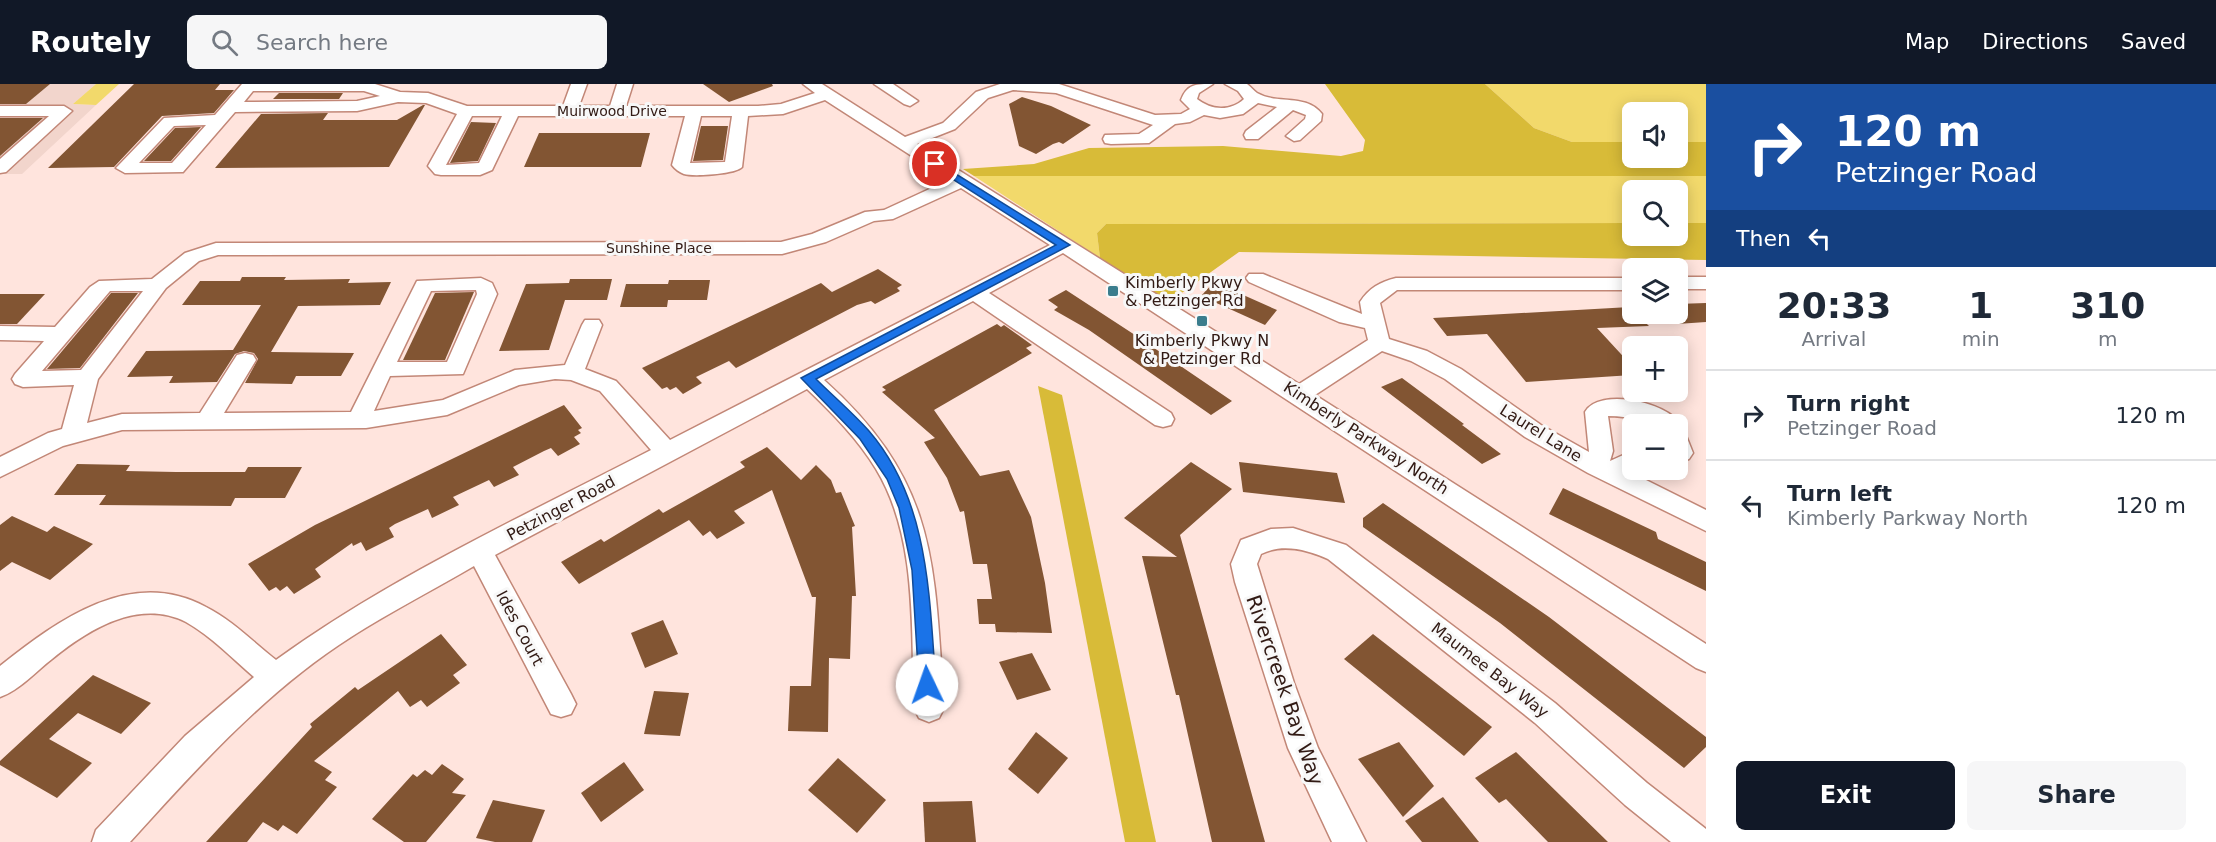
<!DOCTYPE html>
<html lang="en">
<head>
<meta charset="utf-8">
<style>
	body { margin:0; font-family:"DejaVu Sans",sans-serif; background:#f6f6f7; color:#1f2937; height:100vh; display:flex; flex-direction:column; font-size:22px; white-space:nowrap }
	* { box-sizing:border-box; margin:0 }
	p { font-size:20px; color:#747a83 }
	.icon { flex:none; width:33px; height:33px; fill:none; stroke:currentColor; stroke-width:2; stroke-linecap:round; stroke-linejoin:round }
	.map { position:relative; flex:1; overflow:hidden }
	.sheet { display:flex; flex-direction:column; background:#fff; width:510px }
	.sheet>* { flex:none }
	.top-card { background:#1a4fa0; color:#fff; overflow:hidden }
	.buttons { position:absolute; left:1622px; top:18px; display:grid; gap:12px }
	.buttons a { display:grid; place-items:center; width:66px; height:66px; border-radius:9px; background:#fff; box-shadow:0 3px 15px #0003; font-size:30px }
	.pin { position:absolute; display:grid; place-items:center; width:51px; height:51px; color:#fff; margin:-26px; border:3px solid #fff; border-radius:50%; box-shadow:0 2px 6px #0007 }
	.me { position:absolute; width:66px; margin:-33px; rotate:357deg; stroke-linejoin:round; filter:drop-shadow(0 0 4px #0008) }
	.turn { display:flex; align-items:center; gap:21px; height:126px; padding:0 30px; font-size:27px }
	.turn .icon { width:78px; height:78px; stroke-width:2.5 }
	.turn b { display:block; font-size:42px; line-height:51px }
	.then { display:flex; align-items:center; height:57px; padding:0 30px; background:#0003; gap:12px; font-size:22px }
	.eta { display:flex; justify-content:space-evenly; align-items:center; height:102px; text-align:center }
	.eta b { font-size:36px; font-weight:700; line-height:42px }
	.button { display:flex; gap:12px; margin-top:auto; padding:12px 30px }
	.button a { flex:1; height:69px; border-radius:9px; background:#111827; color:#fff; font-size:24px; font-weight:700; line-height:69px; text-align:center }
	.button a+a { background:#f6f6f7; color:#1f2937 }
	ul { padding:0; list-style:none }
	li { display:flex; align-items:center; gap:18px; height:90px; padding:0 30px; border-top:2px solid #e0e1e3 }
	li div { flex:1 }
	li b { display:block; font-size:22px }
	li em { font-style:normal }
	header { display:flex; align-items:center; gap:36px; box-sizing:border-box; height:84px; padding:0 30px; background:#111827; color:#fff }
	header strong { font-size:28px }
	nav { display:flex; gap:33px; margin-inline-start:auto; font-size:21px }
	.search { width:420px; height:54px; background:#f6f6f7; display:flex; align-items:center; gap:15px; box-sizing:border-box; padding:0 21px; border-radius:9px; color:#747a83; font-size:22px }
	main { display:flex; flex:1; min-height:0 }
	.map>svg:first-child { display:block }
	.built { fill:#f2d5cc }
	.green { fill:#f2d96b }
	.forest { fill:#d8bb38 }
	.building { fill:#825533 }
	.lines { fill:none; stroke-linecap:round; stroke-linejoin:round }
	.minor-casing { stroke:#c28777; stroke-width:3 }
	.minor { fill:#fff; fill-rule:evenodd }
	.route { fill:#1a73e8; stroke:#114b97; stroke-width:1.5 }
	.poi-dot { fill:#3a7d8d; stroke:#f8f8f8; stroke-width:2 }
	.labels { text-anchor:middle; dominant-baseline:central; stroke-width:6; stroke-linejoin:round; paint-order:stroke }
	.far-street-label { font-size:14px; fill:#311a14; stroke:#f8f8f8 }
	.poi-label { font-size:16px; fill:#311a14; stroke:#f8f8f8; text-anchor:start }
	.street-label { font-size:16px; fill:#311a14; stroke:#f8f8f8 }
	.near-street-label { font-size:20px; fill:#311a14; stroke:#f8f8f8 }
</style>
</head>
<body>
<header>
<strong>Routely</strong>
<div class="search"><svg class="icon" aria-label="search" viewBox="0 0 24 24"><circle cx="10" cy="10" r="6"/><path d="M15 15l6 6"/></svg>Search here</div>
<nav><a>Map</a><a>Directions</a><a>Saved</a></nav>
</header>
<main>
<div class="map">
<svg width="1706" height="758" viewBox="0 0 1706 758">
	<rect width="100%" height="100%" fill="#ffe4dd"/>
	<polygon class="built" points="0,0 96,0 73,20 96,21 22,90 0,90"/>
	<g class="green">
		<polygon points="96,0 119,0 96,21 73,20"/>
		<polygon points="1485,0 1706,0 1706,58 1677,58 1677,28 1632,28 1632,58 1572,58 1534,44"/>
		<polygon points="974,92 1706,92 1706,139 1677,139 1677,106 1632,106 1632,139 1106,140 1097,149 1100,174"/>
	</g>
	<g class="forest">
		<polygon points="1325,0 1485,0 1534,44 1572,58 1632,58 1632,74 1677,74 1677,58 1706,58 1706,92 974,92 963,85 1034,80 1089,64 1223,62 1341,72 1363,67 1365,56"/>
		<polygon points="1632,139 1632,152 1677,152 1677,139 1706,139 1706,176 1239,168 1169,218 1100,174 1097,149 1106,140"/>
		<polygon points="1038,302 1062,311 1156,758 1125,758"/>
	</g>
	<g class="building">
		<polygon points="0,0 50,0 26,20 0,20"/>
		<polygon points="134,0 220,0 215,6 234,6 214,29 162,32 114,83 48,84"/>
		<polygon points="703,0 772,0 773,2 729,18"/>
		<polygon points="279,9 343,9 339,15 273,15"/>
		<polygon points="1022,13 1051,22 1091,41 1063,60 1059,58 1053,60 1036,70 1019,62 1009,20"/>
		<polygon points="423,21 425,21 389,83 215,84 261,30 328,29 323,36 397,36"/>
		<polygon points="0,34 43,34 0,72"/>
		<polygon points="471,38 496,39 478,77 450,79"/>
		<polygon points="701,42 728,42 723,76 693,77"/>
		<polygon points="201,43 171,77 144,77 175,44"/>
		<polygon points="539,49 650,49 641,83 524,83"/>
		<polygon points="878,185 902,201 897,204 900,207 875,220 871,217 857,221 736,284 729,277 696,293 702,299 683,310 676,303 670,306 667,303 662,305 642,284 821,199 832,208"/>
		<polygon points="242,193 286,193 284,196 350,195 348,199 391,198 380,221 298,222 271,268 354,269 341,292 296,292 292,300 245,299 258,275 254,269 244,267 235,270 217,298 169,299 173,292 127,293 146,267 233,266 261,221 182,221 200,197 240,197"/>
		<polygon points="570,195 612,195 607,216 565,216 549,266 499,267 526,200 569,199"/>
		<polygon points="669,196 710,196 707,216 668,216 667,223 620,223 626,200 668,200"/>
		<polygon points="1214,198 1277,226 1265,241 1201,212"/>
		<polygon points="1066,206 1135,251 1232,317 1211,331 1089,246 1054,226 1058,223 1048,216"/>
		<polygon points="474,208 445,276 403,276 435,209"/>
		<polygon points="111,209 138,209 80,284 47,285"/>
		<polygon points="0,210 45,210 17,240 0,240"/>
		<polygon points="1706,219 1706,238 1677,240 1677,220"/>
		<polygon points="1630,223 1632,230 1637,230 1649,242 1597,244 1632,282 1632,291 1526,298 1487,250 1447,252 1433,234"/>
		<polygon points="997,240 1001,243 1004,241 1032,261 1026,264 1032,269 934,326 980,392 1009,386 1031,433 1045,499 1052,549 996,548 995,540 979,540 977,515 992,515 987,480 973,480 964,427 960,428 947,394 924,358 935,354 882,308 886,306 882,303"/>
		<polygon points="1402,294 1464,340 1462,341 1501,370 1482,380 1381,303"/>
		<polygon points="564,321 582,344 578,346 581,349 574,353 580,360 558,372 551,364 544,367 513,383 519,391 494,403 489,396 453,413 459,421 432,434 428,425 395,440 389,444 394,453 366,467 361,458 353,462 352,459 315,485 321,493 294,510 287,502 280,507 276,503 269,507 248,480 315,441"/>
		<polygon points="767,363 801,396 816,381 831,396 836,409 841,408 855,442 852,443 856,512 852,512 850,575 829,574 828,648 788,647 790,602 811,602 816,513 812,513 772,406 734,427 745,439 717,455 710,447 703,452 689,436 579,500 561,478 601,455 604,458 659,425 663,429 745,383 740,378"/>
		<polygon points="1191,378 1232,405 1180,451 1265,758 1212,758 1179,611 1176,611 1142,472 1177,473 1124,434"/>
		<polygon points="1239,378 1337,389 1345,419 1243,408"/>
		<polygon points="77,380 130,381 126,387 176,388 245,388 248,383 302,383 285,414 235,414 231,422 99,421 106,411 54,411"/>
		<polygon points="1563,404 1656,448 1658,455 1706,478 1706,507 1549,430"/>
		<polygon points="1383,419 1549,533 1706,653 1706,663 1684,684 1500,539 1363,443 1363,434"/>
		<polygon points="12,432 47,448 54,442 93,460 50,496 12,478 0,487 0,441"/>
		<polygon points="663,536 678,570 645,584 631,549"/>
		<polygon points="441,550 467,581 453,591 460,599 427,623 421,616 410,623 398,607 314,677 332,688 325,696 337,703 297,750 283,741 278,747 263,738 247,758 206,758 312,643 310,640 355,603 358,606"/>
		<polygon points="1373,550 1492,643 1464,672 1344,575"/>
		<polygon points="1032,569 1051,606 1017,616 999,578"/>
		<polygon points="93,591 151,619 121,650 78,629 49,655 92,679 57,714 0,681 0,677"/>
		<polygon points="654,607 689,609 680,652 644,650"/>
		<polygon points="1036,648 1068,674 1038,710 1008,685"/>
		<polygon points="1399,658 1434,702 1403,733 1358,675"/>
		<polygon points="1516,668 1608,758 1548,758 1506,715 1499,719 1475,694"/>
		<polygon points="838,674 886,716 857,749 808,706"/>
		<polygon points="624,678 644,706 601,738 581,709"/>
		<polygon points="442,680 464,695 452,709 466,711 426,758 404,758 372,735 413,690 417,693 425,686 432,691"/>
		<polygon points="1443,713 1479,758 1422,758 1405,737"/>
		<polygon points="493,716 545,726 532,758 495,758 476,754"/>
		<polygon points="972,717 976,758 925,758 923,718"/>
	</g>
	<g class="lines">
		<g class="minor-casing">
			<g id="minor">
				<path d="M 242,0 L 375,0 L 400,8 L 428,9 L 467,22 L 563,22 L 571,0 L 587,0 L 579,22 L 610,22 L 617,0 L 633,0 L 626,22 L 758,22 L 781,20 L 815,9 L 803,0 L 822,0 L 905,53 L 943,39 L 976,8 L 1000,0 L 1059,0 L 1155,31 L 1181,30 L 1190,25 L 1181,16 C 1187,0 1196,0 1213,0 L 1199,9 L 1197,15 C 1211,26 1230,28 1244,15 L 1238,7 L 1225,0 L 1247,0 C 1250,2 1254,7 1257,9 C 1278,21 1306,9 1322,30 L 1321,37 L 1300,56 L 1294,57 L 1286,52 L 1305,35 L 1306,31 L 1293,26 L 1258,55 L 1246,55 L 1244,51 L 1246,47 L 1277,23 L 1258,19 L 1243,30 L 1220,34 L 1204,31 L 1190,38 L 1175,40 L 1149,59 L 1111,60 L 1105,59 L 1103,55 L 1105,51 L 1139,50 L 1153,41 L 1056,9 L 1013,6 L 988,14 L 955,45 L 917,60 L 1299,300 L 1368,256 L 1365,244 L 1339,238 L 1249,198 L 1246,194 L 1249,190 L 1263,190 L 1362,230 L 1360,218 C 1369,204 1380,198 1396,194 L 1632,194 L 1632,206 L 1397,206 L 1380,219 L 1389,255 L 1427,267 L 1461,285 L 1541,341 L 1589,368 L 1585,328 C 1599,303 1667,318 1680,340 L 1677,344 L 1677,340 C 1653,340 1632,332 1608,332 L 1613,367 L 1610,377 L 1632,367 L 1632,386 L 1635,386 L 1630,388 L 1706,426 L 1706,447 L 1588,389 L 1525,353 L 1445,295 L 1411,277 L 1382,267 L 1315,311 L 1706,560 L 1706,588 L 1696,584 L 1063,169 L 989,209 L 1171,329 L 1174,335 L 1171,341 L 1163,343 L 1155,341 L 973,217 L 824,296 C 939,399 934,480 944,624 L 939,634 L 929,638 L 919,634 L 914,624 C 911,547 918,454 876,385 C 858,355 832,329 807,305 L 495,471 L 571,610 L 576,620 L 571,630 L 561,633 L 551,630 L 474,482 C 433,506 390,528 351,553 C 266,607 197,684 130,758 L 92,758 L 96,746 L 185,652 L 254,593 C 233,575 211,552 186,538 C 138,514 88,546 52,575 C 35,588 20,606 0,613 L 0,582 C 58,536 131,482 206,523 C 232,536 253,558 276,576 C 392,492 524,432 651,366 L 600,307 L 571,296 L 555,295 L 519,301 L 447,331 L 366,344 L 122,346 L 63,362 L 0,393 L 0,373 L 48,349 L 62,345 L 74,301 L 23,303 L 15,300 L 12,295 L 15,290 L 44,257 L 0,256 L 0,242 L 55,243 L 90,203 L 99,197 L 152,195 L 185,169 L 216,159 L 781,158 L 812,150 L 865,128 L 884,126 L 949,96 L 825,16 L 783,30 L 748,32 L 742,83 C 736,90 693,93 684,90 C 679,88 675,85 672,81 L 685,32 L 518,32 L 492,86 L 480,91 L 441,91 L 435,90 L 428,82 L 457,30 L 426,19 L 398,18 L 357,27 L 235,28 L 183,88 L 125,89 L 116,84 L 164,34 L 215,31 ZM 253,7 L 364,7 L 380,12 L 357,17 L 244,18 ZM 472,32 L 502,32 L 479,79 L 446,81 ZM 701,32 L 732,32 L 725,78 L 690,79 ZM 206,41 L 172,79 L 139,79 L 174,42 ZM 961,104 L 1050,161 L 670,356 L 616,297 L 585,285 L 602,241 L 599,236 L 585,236 L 582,241 L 565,281 L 515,286 L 443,316 L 374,327 L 390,292 L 463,290 L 497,210 L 492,199 L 481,194 L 417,197 L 351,328 L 224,329 L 256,276 L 253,271 L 245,269 L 237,271 L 200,329 L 122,330 L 87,339 L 98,295 L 166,204 L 199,177 L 218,171 L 782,170 L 826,158 L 874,137 L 893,135 ZM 476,206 L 477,210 L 447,278 L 397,278 L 431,207 ZM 110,207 L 143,207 L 81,286 L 42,287 Z"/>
				<polygon points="874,0 893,0 918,17 910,22 904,20"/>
				<polygon points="0,22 64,22 72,27 6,88 0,89 0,75 49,32 0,32"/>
				<rect x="1677" y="193" width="29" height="12"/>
				<polygon points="1677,346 1685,349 1693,369 1689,375 1677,379"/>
				<path d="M 1293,444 L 1346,461 L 1555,619 L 1647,699 L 1706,745 L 1706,758 L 1671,758 L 1625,721 L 1535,639 L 1328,475 C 1307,466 1283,459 1261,470 L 1257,480 L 1294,599 L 1318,664 L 1366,758 L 1332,758 L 1288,664 L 1235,498 L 1231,480 L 1241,456 L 1271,445 Z"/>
			</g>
		</g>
		<use href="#minor" class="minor"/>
	</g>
	<path class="route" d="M 935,77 L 1070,161 L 816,295 C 833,312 853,329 869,347 C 930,418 929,513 936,601 L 933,606 L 927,608 L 921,606 L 919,601 L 912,486 L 899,424 L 887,395 L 860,355 L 801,294 L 1056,161 L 932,82 L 931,80 Z"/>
	<g class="poi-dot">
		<rect x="1107" y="201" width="12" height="12" rx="3"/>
		<rect x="1196" y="231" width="12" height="12" rx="3"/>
	</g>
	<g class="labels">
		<g class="far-street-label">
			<text x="612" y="27">Muirwood Drive</text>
			<text x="659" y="164">Sunshine Place</text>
		</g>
		<g class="poi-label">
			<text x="1125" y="198">Kimberly Pkwy<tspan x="1125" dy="18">&amp; Petzinger Rd</tspan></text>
			<text x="1202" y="256" text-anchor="middle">Kimberly Pkwy N<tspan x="1202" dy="18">&amp; Petzinger Rd</tspan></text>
		</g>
		<g class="street-label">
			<text transform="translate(1541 349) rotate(32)">Laurel Lane</text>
			<text transform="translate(1366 354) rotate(33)">Kimberly Parkway North</text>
			<text transform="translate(561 424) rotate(-28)">Petzinger Road</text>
			<text transform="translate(520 544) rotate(62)">Ides Court</text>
			<text transform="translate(1490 586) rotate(38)">Maumee Bay Way</text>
		</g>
		<g class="near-street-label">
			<text transform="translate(1285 606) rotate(71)">Rivercreek Bay Way</text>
		</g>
	</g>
</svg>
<div class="buttons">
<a><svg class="icon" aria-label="sound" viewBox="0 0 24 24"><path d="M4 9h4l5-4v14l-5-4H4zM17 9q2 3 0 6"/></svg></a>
<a><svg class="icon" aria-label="search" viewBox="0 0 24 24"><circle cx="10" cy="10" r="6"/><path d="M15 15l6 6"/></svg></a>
<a><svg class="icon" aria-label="layers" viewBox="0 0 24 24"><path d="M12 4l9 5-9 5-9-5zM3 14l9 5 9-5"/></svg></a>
<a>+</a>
<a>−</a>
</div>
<div class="pin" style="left:935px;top:80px;background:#d93025"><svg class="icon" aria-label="arrive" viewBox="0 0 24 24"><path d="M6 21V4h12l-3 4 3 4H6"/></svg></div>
<svg class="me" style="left:927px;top:601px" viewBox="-20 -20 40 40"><circle r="19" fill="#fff"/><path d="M0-13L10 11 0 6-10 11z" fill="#1a73e8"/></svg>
</div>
<section class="sheet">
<div class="top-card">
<div class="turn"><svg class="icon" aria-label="right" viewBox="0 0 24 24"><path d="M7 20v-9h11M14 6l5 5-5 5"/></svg><div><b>120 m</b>Petzinger Road</div></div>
<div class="then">Then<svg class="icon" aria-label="left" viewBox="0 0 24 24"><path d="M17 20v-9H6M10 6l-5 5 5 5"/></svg></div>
</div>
<div class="eta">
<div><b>20:33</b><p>Arrival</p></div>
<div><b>1</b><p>min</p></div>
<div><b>310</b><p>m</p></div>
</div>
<ul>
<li><svg class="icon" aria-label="right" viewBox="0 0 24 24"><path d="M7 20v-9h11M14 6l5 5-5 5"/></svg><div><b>Turn right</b><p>Petzinger Road</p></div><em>120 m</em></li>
<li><svg class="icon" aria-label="left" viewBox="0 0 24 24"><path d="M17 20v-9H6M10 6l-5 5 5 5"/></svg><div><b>Turn left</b><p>Kimberly Parkway North</p></div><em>120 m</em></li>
</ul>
<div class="button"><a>Exit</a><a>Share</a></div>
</section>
</main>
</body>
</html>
